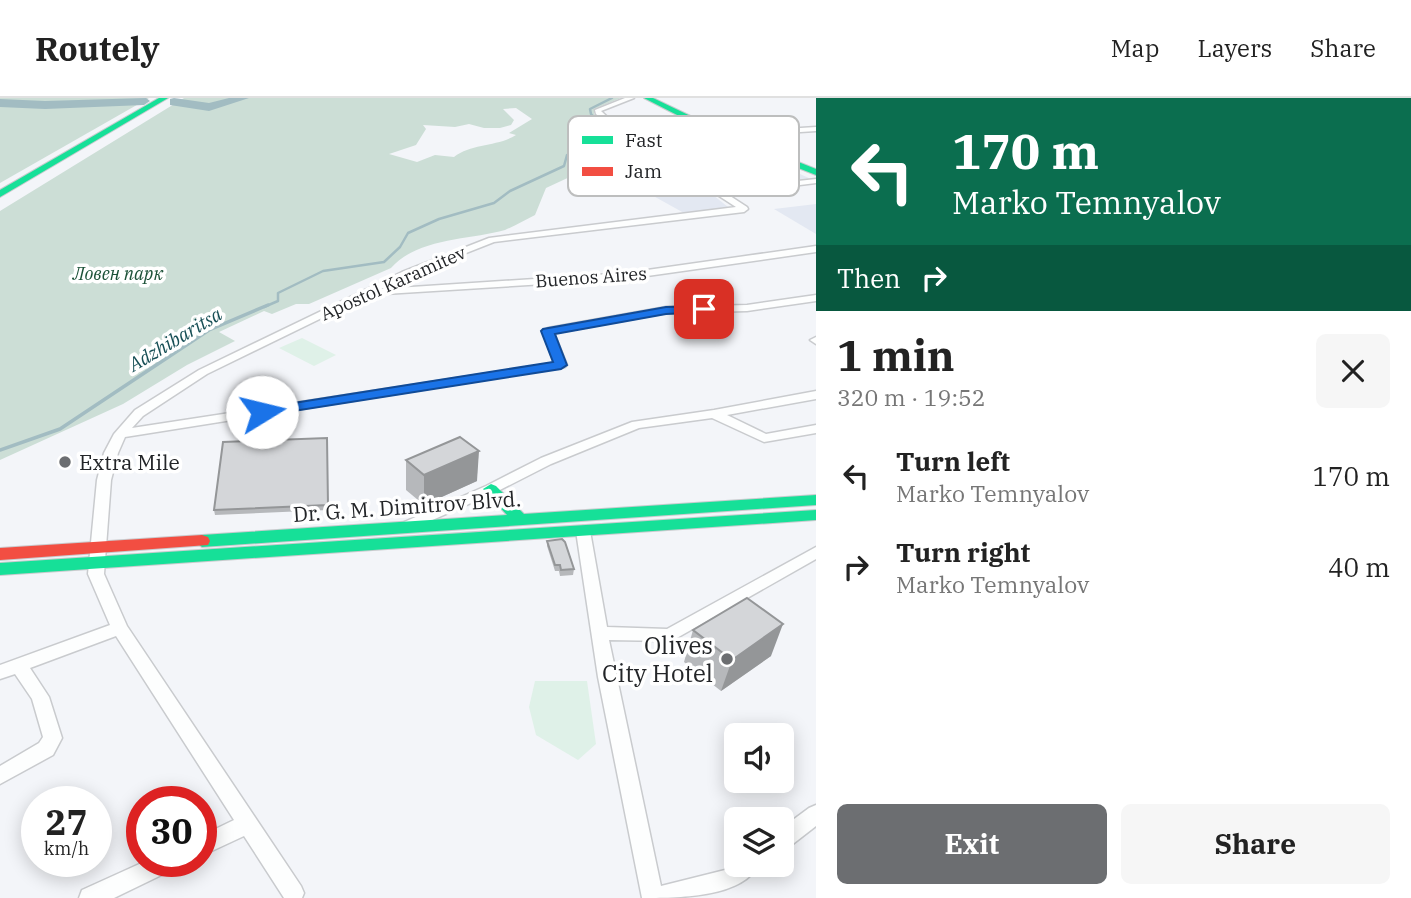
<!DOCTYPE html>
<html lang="en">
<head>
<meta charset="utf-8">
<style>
	body { margin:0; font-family:"IBM Plex Serif",serif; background:#f6f6f6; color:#222; height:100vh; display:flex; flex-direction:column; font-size:26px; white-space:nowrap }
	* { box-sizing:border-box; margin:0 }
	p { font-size:23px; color:#767676 }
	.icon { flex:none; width:38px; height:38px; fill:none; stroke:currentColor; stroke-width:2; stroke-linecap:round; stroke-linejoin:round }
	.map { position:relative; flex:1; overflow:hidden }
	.details { display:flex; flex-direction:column; background:#fff; width:595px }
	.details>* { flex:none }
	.top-card { background:#0b6e4f; color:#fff; overflow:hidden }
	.tools { position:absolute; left:724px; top:625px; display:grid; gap:14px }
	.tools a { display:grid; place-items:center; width:70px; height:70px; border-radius:10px; background:#fff; box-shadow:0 4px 18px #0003; font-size:35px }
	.speed { position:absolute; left:21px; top:688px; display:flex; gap:14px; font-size:35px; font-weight:700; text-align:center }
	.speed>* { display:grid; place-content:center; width:91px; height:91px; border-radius:50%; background:#fff; box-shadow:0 4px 18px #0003; line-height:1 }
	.speed small { font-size:18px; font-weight:400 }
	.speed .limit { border:10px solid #d22; background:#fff; color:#111 }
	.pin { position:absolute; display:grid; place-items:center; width:60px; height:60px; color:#fff; margin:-30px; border-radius:14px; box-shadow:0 4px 10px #0006 }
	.me { position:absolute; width:77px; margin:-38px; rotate:81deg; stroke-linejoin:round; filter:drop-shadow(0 0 5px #0008) }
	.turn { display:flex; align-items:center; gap:24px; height:147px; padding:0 21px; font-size:32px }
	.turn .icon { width:91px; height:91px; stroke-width:2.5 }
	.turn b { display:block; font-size:49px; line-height:60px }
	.then { display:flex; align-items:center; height:66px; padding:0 21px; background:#0003; gap:14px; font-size:26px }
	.round { display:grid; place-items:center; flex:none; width:74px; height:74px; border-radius:10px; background:#f6f6f6 }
	.headline { display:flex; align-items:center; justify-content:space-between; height:119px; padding:0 21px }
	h1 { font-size:42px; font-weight:700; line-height:52px }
	.button { display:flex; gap:14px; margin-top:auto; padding:14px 21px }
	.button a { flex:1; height:80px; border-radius:10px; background:#6c6e71; color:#fff; font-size:28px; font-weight:700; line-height:80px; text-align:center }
	.button a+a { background:#f6f6f6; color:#222 }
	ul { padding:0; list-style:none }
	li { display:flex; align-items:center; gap:21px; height:91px; padding:0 21px }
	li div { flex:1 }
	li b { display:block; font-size:26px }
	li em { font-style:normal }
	header { display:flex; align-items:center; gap:42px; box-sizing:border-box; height:98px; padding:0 35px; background:#fff; border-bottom:2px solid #e0e0e0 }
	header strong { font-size:33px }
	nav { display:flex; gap:38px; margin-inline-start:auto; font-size:24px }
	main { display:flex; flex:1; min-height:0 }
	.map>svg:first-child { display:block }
	.built { fill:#e3e8f2 }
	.green { fill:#dff1e8 }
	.forest { fill:#ccded6; fill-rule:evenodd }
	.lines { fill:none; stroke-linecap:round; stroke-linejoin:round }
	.stream-far1 { stroke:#a2bcc2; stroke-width:2.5 }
	.stream { stroke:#a2bcc2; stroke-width:3.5 }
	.river { fill:#a2bcc2; fill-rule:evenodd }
	.street-casing { stroke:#c9cbce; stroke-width:3 }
	.fast-casing { stroke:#c9cbce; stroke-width:2 }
	.jam-casing { stroke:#c9cbce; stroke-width:2 }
	.street { fill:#fdfefe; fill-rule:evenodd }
	.fast { fill:#16e098; fill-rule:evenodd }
	.jam { fill:#f24e42; fill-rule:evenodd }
	.wall { fill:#b6b8bb }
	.shaded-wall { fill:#949698 }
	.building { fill:#d4d6d9; stroke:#949698; stroke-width:2 }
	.route { fill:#1a73e8; stroke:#114b97; stroke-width:2 }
	.poi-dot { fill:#6c6e71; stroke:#fff; stroke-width:2.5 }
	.labels { text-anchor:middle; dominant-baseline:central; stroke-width:7; stroke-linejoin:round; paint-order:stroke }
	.far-park-label { font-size:18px; font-style:italic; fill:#1b5137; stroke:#fff }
	.far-street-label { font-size:18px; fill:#232528; stroke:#fff }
	.far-water-label { font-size:19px; font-style:italic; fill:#164e55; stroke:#fff }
	.poi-label { font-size:21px; fill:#232528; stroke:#fff; text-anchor:start }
	.street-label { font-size:21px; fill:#232528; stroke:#fff }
	.near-poi-label { font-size:24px; fill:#232528; stroke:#fff; text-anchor:end }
	.key { fill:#fff; stroke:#bdbebe; stroke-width:2 }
	.key-label { font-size:19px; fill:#232528 }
</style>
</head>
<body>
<header>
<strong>Routely</strong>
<nav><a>Map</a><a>Layers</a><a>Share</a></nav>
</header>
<main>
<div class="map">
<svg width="816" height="800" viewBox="0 0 816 800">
	<rect width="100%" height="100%" fill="#f3f5f9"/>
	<g class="built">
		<polygon points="685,52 706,61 754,55 811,81 708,93 728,109 684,115 648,95 599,59"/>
		<polygon points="816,106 816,136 774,111"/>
	</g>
	<g class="green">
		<polygon points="302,240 336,257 314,268 279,250"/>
		<polygon points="535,583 587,583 596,646 578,662 536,637 529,609"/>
	</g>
	<g class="forest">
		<polygon points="0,0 149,0 0,85"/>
		<path d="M 184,0 L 621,0 L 594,11 L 594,16 L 604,24 L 607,31 L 600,35 L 594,45 L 575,53 L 574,77 L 546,90 L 535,117 C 525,122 515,128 505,132 C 469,142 417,140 391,170 L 309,206 L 296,206 L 272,216 L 264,213 L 219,234 L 235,243 L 187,267 L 123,306 L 0,362 L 0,113 ZM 516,10 L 532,21 L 509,35 L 516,37 C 497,49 472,45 454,59 L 435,57 L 417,64 L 389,56 L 416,47 L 426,31 L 423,27 L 455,29 L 469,26 L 484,30 L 500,30 L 511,27 L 514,22 L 503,11 Z"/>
	</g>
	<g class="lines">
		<polyline class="stream-far1" points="264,209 278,203 278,195 323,173 384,164 400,149 408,135 439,121 494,105 510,93 564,68 567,57 592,44 597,34 605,31 591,16 590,11 612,0"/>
		<polyline class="stream" points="0,352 60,331 209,232 268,207"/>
		<g class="river">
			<polygon points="146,0 150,3 144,7 45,11 0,9 0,1 45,3"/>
			<polygon points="174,0 209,5 229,0 249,0 209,13 170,7 170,1"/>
		</g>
		<g class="street-casing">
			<g id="street">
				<polygon points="625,0 634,0 601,13 616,27 610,41 643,47 660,46 676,37 713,30 716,32 680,40 662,50 643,51 604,43 609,27 596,16 595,12"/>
				<polygon points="816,29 816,33 723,39 720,37 723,35"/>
				<polygon points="816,81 816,85 727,96 747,109 748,111 744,114 494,144 408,178 381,191 626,175 816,148 816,154 626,181 369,197 207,276 143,318 132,330 554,265 543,233 548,230 666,209 747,207 816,197 816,203 747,213 666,215 554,235 567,267 565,269 125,339 118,355 111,382 104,476 127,528 301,788 304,795 302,800 284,800 244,738 201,758 201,738 234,722 116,538 30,570 49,599 62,640 53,657 0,686 0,668 39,645 43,639 32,601 15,576 0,581 0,567 110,527 88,476 97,382 104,355 114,336 135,312 199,272 402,174 489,140 736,109 716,96 716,92"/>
				<polygon points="816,239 816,246 810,242"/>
				<polygon points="816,293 816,301 727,317 766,336 816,327 816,335 764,344 712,320 639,330 551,366 496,394 412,431 407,433 400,428 402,425 486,388 541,360 632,324 714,312"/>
				<path d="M 583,428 L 590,433 L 607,529 L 667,531 L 816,449 L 816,461 L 675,541 L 669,543 L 609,542 L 661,788 L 725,772 L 737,763 L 737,766 L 759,766 C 743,800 676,800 642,800 L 598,579 L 576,433 Z"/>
				<polygon points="816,707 816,728 789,749 782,751 782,730 809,710"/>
				<polygon points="146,763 180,763 176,770 114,800 79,800 82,792"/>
			</g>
		</g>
		<g class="fast-casing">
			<g id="fast">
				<polygon points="159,0 168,0 0,99 0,92"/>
				<polygon points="644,0 653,0 726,35 816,71 816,77 720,39"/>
				<polygon points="491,386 496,388 524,416 816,397 816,407 202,449 194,443 202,437 507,417 483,391"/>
				<polygon points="816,412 816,422 0,477 0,465"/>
			</g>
		</g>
		<g class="jam-casing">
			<polygon id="jam" points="202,437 208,439 210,443 208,447 0,462 0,450"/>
		</g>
		<use href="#street" class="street"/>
		<use href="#fast" class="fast"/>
		<use href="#jam" class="jam"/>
	</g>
	<g class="wall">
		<polygon points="327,340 328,412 215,417 214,412"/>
		<polygon points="406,362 477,383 424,407 406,392"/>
		<polygon points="547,443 574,471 573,477 560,478 559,473 555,473 547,448"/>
		<polygon points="693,532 771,558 721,593 684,564"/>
	</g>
	<g class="shaded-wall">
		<polygon points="479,353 477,383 424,407 424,377"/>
		<polygon points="783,526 771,558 721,593 732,562"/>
	</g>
	<g class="building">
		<polygon points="460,339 479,353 424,377 406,362"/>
		<polygon points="327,340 328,407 214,412 223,344"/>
		<polygon points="562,441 565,444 574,471 561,472 560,467 555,467 547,443"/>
		<polygon points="747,500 783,526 732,562 693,532"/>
	</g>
	<polygon class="route" points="704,208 708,209 708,214 666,216 555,236 567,267 561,271 262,318 255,314 262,310 553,264 541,233 543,231 666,209"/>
	<g class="poi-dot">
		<circle cx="65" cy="364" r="7"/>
		<circle cx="727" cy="561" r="7"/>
	</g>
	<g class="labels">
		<g class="far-park-label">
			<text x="118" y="175">Ловен парк</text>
		</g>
		<g class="far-street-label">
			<text transform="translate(591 179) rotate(-4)">Buenos Aires</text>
			<text transform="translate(393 185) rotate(-24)">Apostol Karamitev</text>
		</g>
		<g class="far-water-label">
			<text transform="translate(175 241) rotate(-31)">Adzhibaritsa</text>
		</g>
		<g class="poi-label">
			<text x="79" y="364">Extra Mile</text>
		</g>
		<g class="street-label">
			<text transform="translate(407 408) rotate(-4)">Dr. G. M. Dimitrov Blvd.</text>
		</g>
		<g class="near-poi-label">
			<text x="713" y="547">Olives<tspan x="713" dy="28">City Hotel</tspan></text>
		</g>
	</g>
	<rect x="568" y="18" width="231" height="80" rx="10" class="key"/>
	<rect x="582" y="38" width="31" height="8" fill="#16e098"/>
	<rect x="582" y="69" width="31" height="9" fill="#f24e42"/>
	<g class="key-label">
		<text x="625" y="49">Fast</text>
		<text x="625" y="80">Jam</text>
	</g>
</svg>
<div class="tools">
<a><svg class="icon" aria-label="sound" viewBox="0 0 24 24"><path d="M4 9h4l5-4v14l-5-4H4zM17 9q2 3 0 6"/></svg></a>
<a><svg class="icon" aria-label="layers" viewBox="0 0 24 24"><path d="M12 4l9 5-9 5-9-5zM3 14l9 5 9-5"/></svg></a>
</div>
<div class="speed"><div>27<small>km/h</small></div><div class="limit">30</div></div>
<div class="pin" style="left:704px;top:211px;background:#d93025"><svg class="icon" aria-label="arrive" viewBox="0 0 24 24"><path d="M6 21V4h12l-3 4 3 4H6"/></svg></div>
<svg class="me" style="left:262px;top:314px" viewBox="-20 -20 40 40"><circle r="19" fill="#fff"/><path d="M0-13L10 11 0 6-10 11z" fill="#1a73e8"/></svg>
</div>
<section class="details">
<div class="top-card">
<div class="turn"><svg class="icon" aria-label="left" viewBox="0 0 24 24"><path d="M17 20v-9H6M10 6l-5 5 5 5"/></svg><div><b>170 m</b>Marko Temnyalov</div></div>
<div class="then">Then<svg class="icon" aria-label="right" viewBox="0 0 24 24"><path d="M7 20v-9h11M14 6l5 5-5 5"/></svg></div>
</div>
<div class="headline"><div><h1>1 min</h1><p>320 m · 19:52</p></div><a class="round"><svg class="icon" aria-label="close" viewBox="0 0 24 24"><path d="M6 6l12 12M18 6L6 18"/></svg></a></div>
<ul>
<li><svg class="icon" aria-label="left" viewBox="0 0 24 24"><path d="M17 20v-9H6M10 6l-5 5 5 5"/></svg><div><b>Turn left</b><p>Marko Temnyalov</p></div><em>170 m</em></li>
<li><svg class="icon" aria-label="right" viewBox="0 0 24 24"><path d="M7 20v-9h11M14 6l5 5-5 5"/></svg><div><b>Turn right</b><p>Marko Temnyalov</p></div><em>40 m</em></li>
</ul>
<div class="button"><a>Exit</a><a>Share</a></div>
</section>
</main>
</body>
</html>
